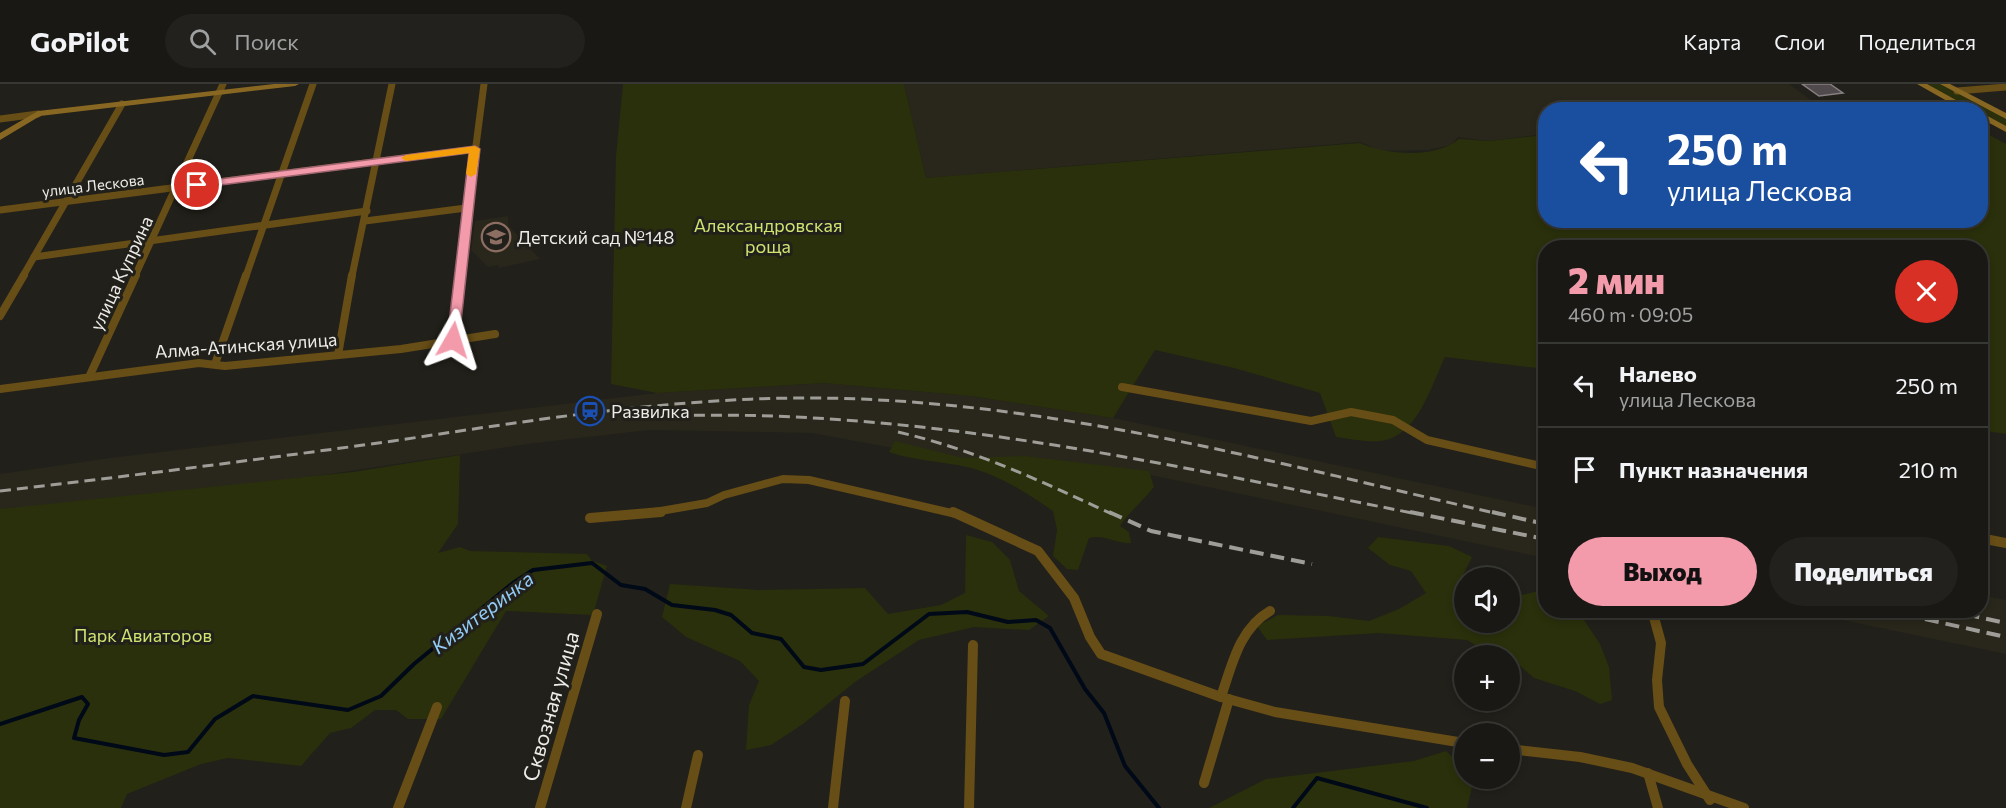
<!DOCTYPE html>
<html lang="ru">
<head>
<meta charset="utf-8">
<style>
	body { margin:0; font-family:Commissioner,sans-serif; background:#22211d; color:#f1f3f6; height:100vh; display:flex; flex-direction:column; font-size:22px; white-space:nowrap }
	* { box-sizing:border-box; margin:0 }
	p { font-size:20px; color:#9fa0a0 }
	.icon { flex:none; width:33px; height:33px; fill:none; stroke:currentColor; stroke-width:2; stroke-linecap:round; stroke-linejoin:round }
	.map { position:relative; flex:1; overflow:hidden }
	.details { position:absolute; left:1538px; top:156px; width:450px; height:378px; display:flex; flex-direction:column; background:#191814; border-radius:24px; box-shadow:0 3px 9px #0003,0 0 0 2px #373734 }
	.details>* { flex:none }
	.hud { position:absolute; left:1538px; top:18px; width:450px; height:126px; border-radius:24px; box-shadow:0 3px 9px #0003,0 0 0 2px #373734; background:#1a4fa0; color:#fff; overflow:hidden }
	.buttons { position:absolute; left:1454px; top:483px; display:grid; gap:12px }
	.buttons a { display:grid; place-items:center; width:66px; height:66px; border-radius:50%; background:#191814; box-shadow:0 3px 9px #0003,0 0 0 2px #373734; font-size:30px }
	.pin { position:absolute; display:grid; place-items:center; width:51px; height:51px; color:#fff; margin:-26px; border:3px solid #fff; border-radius:50%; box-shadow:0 2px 6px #0007 }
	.me { position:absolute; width:66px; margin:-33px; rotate:6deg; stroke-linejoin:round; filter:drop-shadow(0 0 4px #0008) }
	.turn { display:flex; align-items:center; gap:21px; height:126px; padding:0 30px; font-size:27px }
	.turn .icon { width:78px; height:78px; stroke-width:2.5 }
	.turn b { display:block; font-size:42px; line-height:51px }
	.round { display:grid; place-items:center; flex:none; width:63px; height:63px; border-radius:32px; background:#22211d }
	.headline { display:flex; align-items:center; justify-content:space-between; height:102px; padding:0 30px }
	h1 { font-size:36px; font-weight:800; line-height:45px; color:#f39aab }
	.action { display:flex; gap:12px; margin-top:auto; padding:12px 30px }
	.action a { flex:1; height:69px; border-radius:36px; background:#f39aab; color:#111; font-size:24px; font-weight:800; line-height:69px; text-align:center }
	.action a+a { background:#22211d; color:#f1f3f6 }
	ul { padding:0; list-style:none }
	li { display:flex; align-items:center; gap:18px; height:84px; padding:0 30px; border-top:2px solid #373734 }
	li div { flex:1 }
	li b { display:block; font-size:22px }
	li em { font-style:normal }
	header { display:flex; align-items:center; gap:36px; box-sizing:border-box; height:84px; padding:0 30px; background:#191814; border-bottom:2px solid #373734 }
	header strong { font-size:28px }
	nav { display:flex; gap:33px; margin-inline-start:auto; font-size:21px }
	.search { width:420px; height:54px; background:#22211d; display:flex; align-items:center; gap:15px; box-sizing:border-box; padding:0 21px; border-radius:33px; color:#9fa0a0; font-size:22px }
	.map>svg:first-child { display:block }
	.built { fill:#29271b }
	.green { fill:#2a300b }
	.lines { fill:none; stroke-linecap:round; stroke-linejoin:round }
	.stream { stroke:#000918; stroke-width:4 }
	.building { fill:#514a4d; stroke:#877f82; stroke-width:1.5 }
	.minor-far2 { stroke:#674d16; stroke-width:7 }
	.minor-far1 { stroke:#674d16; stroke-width:8 }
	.minor { stroke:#674d16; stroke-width:10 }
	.secondary { fill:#886722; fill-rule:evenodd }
	.rail-far1 { stroke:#9e9d98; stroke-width:3; stroke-dasharray:11 6; stroke-linecap:butt }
	.rail { stroke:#9e9d98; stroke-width:4; stroke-dasharray:14 7; stroke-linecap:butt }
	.route { fill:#f39aab; stroke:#9e646f; stroke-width:1.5 }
	.slow { fill:#f59e0b }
	.labels { text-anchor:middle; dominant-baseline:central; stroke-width:6; stroke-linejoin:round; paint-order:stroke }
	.far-street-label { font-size:15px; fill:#edece8; stroke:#21201a }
	.park-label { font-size:18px; fill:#cfe470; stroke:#21201a }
	.poi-label { font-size:18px; fill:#edece8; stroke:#21201a; text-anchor:start }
	.street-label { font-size:18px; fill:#edece8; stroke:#21201a }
	.water-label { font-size:20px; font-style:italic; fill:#91cbf6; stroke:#21201a }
	.near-street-label { font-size:21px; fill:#edece8; stroke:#21201a }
</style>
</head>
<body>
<header>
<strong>GoPilot</strong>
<div class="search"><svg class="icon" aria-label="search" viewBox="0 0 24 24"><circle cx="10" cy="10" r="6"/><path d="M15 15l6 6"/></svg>Поиск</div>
<nav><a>Карта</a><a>Слои</a><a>Поделиться</a></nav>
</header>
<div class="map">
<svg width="2006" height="724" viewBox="0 0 2006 724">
	<rect width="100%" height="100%" fill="#21201a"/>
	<g class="built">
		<polygon points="904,0 1789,0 1823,25 1545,26 1545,50 1488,57 1458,53 1451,61 1428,66 1381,67 1361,58 926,94"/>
		<polygon points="508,132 508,141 540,175 499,184 499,181 488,183 471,166 475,137"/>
		<polygon points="824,299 971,312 1113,334 1545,425 1545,474 1117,384 969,378 812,349 649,346 535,359 0,440 0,390 110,374 657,309"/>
		<polygon points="1980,511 2006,516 2006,570 1799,527 1980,526"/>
	</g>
	<g class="green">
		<path d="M 623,0 L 904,0 L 926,94 L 1360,59 C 1387,71 1435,75 1459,55 L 1489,57 L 1545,51 L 1545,136 L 1980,136 L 1980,46 L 2006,60 L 2006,350 L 1980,346 L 1980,164 L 1545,164 L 1545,285 L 1445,273 C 1432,300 1421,341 1392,354 C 1377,361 1352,355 1336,353 L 1320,309 L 1234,284 L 1155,266 L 1113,334 L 971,312 L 824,299 L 657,309 L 611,300 L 616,72 Z"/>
		<polygon points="1925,0 1940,0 2006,35 2006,43 1980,29 1980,26 1973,25"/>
		<path d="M 895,357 L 963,374 L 1024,372 L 1149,387 L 1154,403 C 1143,417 1130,427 1120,442 L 1129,448 L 1131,459 C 1115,460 1105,450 1089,454 L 1078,486 L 1067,485 L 1053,472 L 1057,446 L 1053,427 C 1026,408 999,391 967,383 C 941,377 914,377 889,368 Z"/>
		<polygon points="460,371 458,440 438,469 460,463 470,467 587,470 592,477 607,482 593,531 506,527 441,635 408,635 396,626 375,626 351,644 330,649 301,682 228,674 201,680 127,710 121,724 0,724 0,425 353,388"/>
		<polygon points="966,451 992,458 1010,476 1019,507 1049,532 1029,546 974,543 919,556 855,598 803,640 771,661 746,666 749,621 759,597 740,577 686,553 662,533 670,500 760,506 865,504 888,530 941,521 965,509"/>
		<polygon points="1378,453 1449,462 1472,473 1461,495 1464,498 1464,538 1509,538 1509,514 1539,507 1545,500 1545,526 1578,527 1600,560 1609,583 1612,616 1600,620 1575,607 1534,594 1509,572 1488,568 1467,556 1379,549 1267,556 1257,542 1278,531 1328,532 1369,537 1399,525 1426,509 1411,487 1390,481 1368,464"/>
		<polygon points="1446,667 1464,684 1464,694 1474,695 1467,724 1209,724 1266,695 1414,677"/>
	</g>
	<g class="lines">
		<g class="stream">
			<polyline points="0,640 82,613 88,620 79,636 74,654 164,671 188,668 215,635 253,612 348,626 381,612 414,580 513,499 533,486 592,479 621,501 645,505 672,521 715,526 731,531 752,549 781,555 804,583 821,586 863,580 929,530 967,528 1008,538 1036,536 1050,544 1085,605 1104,629 1125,682 1159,724"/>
			<polyline points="1293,724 1317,694 1427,724"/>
		</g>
	</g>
	<polygon class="building" points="1802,0 1830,0 1843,9 1819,12"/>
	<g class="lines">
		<g class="minor-far2">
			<polyline points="1957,7 2006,3"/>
			<polyline points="0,35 38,30"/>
			<polyline points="0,126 475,65"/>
			<polyline points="365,137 466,124"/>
			<polyline points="34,173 367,127"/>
			<polyline points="23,192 122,20"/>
			<polyline points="135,192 223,0"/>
			<polyline points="246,192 313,0"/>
			<polyline points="352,192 392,0"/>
			<polyline points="459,192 484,0"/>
		</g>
		<g class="minor-far1">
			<polyline points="0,232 24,191"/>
			<polyline points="453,256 459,191"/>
			<polyline points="338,271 352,191"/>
			<polyline points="215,280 246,191"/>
			<polyline points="90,291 136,191"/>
			<polyline points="1122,303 1311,337 1351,328 1393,336 1427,356 1545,383"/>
			<polyline points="0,305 199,279 225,282 401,265 495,250"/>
			<polyline points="643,430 707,419 724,411 783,395 809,396 956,430"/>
		</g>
		<g class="minor">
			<polyline points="953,428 1038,467 1074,514 1090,553 1101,570 1221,613 1275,628 1464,659"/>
			<polyline points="590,434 661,428"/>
			<polyline points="1980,454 2006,459"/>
			<polyline points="1652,526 1661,559 1657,596 1659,623 1687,680 1710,716"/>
			<path d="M 1221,613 C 1232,581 1239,545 1270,527"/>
			<polyline points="1509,665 1580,673 1632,684 1744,724"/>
			<polyline points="1648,689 1658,724"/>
			<polyline points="1204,699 1229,615"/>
			<polyline points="398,724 437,623"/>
			<polyline points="540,724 597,530"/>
			<polyline points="686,724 698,671"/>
			<polyline points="833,724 845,617"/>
			<polyline points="969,724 973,561"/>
		</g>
		<g class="secondary">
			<polygon points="274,0 299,0 295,2 40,32 0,56 0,49 38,27"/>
			<polygon points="1917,0 1927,0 1974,26 1963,26"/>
			<polygon points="1940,0 1950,0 2006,29 2006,35"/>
			<polygon points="1980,28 2006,42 2006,48 1980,34"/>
		</g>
		<g class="rail-far1">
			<path d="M 626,334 C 890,317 1160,379 1417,430"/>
			<path d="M 898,348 C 976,366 1040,397 1112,430"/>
			<path d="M 0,407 C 131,392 262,375 393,357 C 534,336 675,313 817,314 C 1050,316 1274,379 1499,430"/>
		</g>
		<g class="rail">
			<polyline points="1109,428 1151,447 1312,480"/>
			<polyline points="1410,428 1545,455"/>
			<polyline points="1492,428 1545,440"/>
			<polyline points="1884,526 2006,553"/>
			<polyline points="1945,526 2006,539"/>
		</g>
	</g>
	<polygon class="route" points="475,62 480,65 459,256 453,260 447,256 469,69 197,104 192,101 197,98"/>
	<polygon class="slow" points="475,62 480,65 476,90 471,93 466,90 469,69 406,77 401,74 406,71"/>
	<defs>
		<g id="school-ring" transform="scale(1.5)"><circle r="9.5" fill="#21201a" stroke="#8d6e63" stroke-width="1.5"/><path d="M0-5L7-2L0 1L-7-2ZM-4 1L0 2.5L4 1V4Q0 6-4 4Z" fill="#8d6e63"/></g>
		<g id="station-ring" transform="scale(1.5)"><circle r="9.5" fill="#21201a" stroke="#1a4fb4" stroke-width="1.5"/><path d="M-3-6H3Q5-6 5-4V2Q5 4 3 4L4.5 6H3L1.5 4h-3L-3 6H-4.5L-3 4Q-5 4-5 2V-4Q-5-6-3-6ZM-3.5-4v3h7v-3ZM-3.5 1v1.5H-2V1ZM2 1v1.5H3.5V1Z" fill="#1a4fb4"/></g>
	</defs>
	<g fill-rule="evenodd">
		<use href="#school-ring" x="496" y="153"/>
		<use href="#station-ring" x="590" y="327"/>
	</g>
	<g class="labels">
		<g class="far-street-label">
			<text transform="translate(93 101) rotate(-7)">улица Лескова</text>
		</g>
		<g class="park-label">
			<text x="768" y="141">Александровская<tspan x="768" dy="21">роща</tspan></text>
			<text x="143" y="551">Парк Авиаторов</text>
		</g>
		<g class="poi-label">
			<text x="517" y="153">Детский сад №148</text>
			<text x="611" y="327">Развилка</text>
		</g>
		<g class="street-label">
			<text transform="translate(121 189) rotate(-65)">улица Куприна</text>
			<text transform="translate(246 261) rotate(-4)">Алма-Атинская улица</text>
		</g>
		<g class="water-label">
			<text transform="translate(482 528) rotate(-37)">Кизитеринка</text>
		</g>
		<g class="near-street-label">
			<text transform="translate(550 622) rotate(-74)">Сквозная улица</text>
		</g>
	</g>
</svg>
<div class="buttons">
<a><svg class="icon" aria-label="sound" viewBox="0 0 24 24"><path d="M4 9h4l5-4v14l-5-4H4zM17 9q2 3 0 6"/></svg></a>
<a>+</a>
<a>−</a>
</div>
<div class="pin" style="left:197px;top:101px;background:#d93025"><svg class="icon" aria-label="arrive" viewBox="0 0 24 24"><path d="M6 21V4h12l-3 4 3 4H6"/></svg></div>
<svg class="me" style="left:453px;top:256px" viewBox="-20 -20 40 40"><path d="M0-17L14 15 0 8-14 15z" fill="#f39aab" stroke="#fff" stroke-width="4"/></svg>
<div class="hud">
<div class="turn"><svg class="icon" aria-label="left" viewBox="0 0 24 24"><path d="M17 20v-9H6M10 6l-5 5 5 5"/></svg><div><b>250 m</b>улица Лескова</div></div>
</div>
<section class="details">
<div class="headline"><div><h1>2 мин</h1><p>460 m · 09:05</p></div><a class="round" style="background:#d93025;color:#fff"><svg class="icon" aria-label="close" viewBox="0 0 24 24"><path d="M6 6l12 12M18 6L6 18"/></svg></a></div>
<ul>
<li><svg class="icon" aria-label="left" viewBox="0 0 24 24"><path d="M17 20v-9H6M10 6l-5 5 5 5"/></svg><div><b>Налево</b><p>улица Лескова</p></div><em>250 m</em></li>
<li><svg class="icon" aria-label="arrive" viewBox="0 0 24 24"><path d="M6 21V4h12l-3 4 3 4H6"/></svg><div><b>Пункт назначения</b></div><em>210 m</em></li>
</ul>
<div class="action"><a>Выход</a><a>Поделиться</a></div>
</section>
</div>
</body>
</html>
